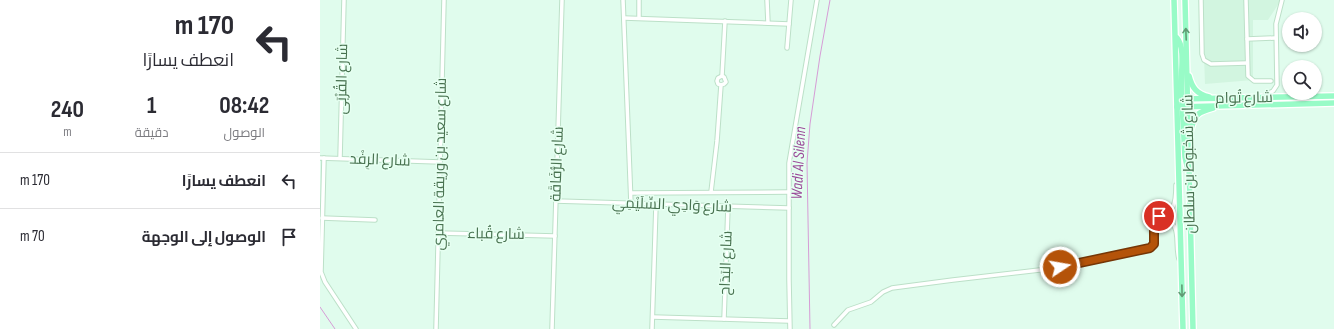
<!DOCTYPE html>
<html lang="ar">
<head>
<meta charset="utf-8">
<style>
	body { margin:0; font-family:"Sofia Sans Condensed",Cairo,sans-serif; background:#f2f2f3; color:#2b2b33; direction:rtl; height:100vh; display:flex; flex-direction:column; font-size:15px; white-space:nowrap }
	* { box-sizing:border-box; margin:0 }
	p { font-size:13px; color:#7c7c81 }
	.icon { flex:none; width:22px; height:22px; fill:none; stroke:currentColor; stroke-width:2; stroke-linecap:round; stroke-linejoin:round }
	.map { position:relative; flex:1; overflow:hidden; direction:ltr }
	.panel { display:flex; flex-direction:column; background:#fff; width:320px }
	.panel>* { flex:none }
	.hud { background:#fff; color:#2b2b33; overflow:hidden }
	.buttons { position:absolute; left:962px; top:12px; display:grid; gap:8px }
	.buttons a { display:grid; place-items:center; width:40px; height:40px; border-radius:50%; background:#fff; box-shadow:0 1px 3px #0004; font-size:20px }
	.pin { position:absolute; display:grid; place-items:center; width:34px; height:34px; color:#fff; margin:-17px; border:2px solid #fff; border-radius:50%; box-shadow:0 1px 4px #0007 }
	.me { position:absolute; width:44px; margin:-22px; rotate:78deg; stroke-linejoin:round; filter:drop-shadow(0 0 3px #0008) }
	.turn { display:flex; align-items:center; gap:14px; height:84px; padding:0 20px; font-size:18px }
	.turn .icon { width:52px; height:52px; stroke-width:2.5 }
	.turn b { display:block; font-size:28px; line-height:34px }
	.eta { display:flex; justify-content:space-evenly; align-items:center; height:68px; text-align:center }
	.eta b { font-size:24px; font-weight:700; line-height:28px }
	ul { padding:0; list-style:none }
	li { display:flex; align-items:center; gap:12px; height:56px; padding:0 20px; border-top:1px solid #e1e1e2 }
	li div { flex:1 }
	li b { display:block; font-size:15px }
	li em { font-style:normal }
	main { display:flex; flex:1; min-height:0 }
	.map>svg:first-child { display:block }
	.residential { fill:#d2f5e0 }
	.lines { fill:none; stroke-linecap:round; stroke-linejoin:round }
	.stream { stroke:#d69cd6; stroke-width:1 }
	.minor-casing { stroke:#bce0c8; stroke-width:5.5 }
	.primary-casing { stroke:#fff; stroke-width:8 }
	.minor { stroke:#fff; stroke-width:3.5 }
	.primary { stroke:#98fbc7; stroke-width:5.5 }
	.oneway { stroke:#609b74 }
	.route-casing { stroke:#753606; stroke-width:10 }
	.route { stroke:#b45309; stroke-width:7 }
	.labels { text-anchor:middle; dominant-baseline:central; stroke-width:3; stroke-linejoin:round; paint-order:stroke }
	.street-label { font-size:15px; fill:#487250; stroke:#e6fff1 }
	.water-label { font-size:16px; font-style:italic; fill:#9a4b99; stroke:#e6fff1 }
</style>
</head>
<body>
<main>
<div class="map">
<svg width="1014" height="329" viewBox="0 0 1014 329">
	<rect width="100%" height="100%" fill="#e0fced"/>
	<polygon class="residential" points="882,0 961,0 948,20 933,20 933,80 885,84"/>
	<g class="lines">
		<g class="stream">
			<polyline points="0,307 15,329"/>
			<polyline points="490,329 487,163 490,124 500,56 510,0"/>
		</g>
		<g class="minor-casing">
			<g id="minor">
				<polyline points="303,0 311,204"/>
				<polyline points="319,0 319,18"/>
				<polyline points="447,0 448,23"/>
				<polyline points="881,0 882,54 884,60 891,64 927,63"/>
				<polyline points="926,0 928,76 934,81 951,81"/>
				<polyline points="304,18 469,24"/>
				<polyline points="927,39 955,38"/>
				<polyline points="467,48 471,0"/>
				<polyline points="402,76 405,21"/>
				<polyline points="944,96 953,91 957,85 956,24 962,0"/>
				<polyline points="0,158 120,162"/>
				<polyline points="4,158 1,272 5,282 36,329"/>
				<polyline points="20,158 24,0"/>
				<polyline points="391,192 397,141 401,85 398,84 397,81 398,78 402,76 404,77 406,82 404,84 401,85"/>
				<polyline points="311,193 469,192"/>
				<polyline points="236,201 469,208"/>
				<path d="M 840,216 C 864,224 854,241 859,259"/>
				<polyline points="2,218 55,220"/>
				<polyline points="118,233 235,236"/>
				<polyline points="333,317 469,321"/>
				<polyline points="404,319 408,207"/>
				<path d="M 514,325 L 528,310 L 551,302 L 563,292 L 572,288 L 633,280 L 728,269 L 830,248 L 834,244 L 834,217 C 855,213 856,204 856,185"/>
				<polyline points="116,329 124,0"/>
				<polyline points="232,329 242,0"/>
				<polyline points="332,329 336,205"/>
				<polyline points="470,329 469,280 469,163 497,0"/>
			</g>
		</g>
		<g class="primary-casing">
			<g id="primary">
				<polyline points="854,0 863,329"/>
				<polyline points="865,0 873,329"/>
				<path d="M 857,38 C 868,51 857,86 863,102"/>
				<path d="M 869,76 C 872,88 877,94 889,97"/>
				<polyline points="857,99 1014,96"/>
				<polyline points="862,103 865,157 867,166"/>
				<polyline points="857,107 1014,103"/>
				<path d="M 871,129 C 875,114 878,112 893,108"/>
			</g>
		</g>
		<use href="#minor" class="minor"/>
		<use href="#primary" class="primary"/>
	</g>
	<defs><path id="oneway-shaft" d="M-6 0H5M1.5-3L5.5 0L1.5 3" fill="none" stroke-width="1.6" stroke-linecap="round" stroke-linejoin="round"/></defs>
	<g class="oneway">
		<use href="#oneway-shaft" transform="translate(866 34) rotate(-92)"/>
		<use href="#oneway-shaft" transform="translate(862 291) rotate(89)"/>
	</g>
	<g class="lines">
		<g class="route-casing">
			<polyline id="route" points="740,267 830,248 834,244 834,216 839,216"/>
		</g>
		<use href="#route" class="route"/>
	</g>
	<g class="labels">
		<g class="street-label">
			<text transform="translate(22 79) rotate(-89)">شارع القُرْبَى</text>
			<text transform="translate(924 98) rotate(-1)">شارع تُوام</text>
			<text transform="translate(60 160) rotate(2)">شارع الرِفْد</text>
			<text transform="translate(120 164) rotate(-89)">شارع سعيد بن وريقة العامري</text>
			<text transform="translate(237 164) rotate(-88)">شارع الرُّفَاقَة</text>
			<text transform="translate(869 164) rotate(-91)">شارع شخبوط بن سلطان</text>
			<text transform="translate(352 205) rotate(2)">شارع وَادِي السِّلَيْمِي</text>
			<text transform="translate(176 234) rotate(1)">شارع قُباء</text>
			<text transform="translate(406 263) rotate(-88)">شارع البَدَاح</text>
		</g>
		<g class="water-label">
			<text transform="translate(479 163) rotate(-87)">Wadi Al Silenn</text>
		</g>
	</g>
</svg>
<div class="buttons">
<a><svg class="icon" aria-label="sound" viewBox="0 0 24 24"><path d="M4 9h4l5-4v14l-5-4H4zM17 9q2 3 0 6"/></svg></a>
<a><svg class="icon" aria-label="search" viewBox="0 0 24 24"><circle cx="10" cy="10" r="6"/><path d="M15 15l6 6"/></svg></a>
</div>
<div class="pin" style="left:839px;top:216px;background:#d93025"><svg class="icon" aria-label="arrive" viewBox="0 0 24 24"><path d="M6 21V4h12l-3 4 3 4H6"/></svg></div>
<svg class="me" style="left:740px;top:267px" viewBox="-20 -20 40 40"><circle r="17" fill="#b45309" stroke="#fff" stroke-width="3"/><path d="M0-11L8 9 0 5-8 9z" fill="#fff"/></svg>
</div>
<section class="panel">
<div class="hud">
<div class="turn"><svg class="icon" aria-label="left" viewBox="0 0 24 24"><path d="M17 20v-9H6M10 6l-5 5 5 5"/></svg><div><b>170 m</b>انعطف يسارًا</div></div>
</div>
<div class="eta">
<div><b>08:42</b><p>الوصول</p></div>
<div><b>1</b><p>دقيقة</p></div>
<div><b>240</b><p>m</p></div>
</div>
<ul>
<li><svg class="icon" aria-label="left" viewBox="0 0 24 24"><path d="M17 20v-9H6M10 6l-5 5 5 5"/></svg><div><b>انعطف يسارًا</b></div><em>170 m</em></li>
<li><svg class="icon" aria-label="arrive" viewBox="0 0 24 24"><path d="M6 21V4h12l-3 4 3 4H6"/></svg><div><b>الوصول إلى الوجهة</b></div><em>70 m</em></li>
</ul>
</section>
</main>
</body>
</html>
